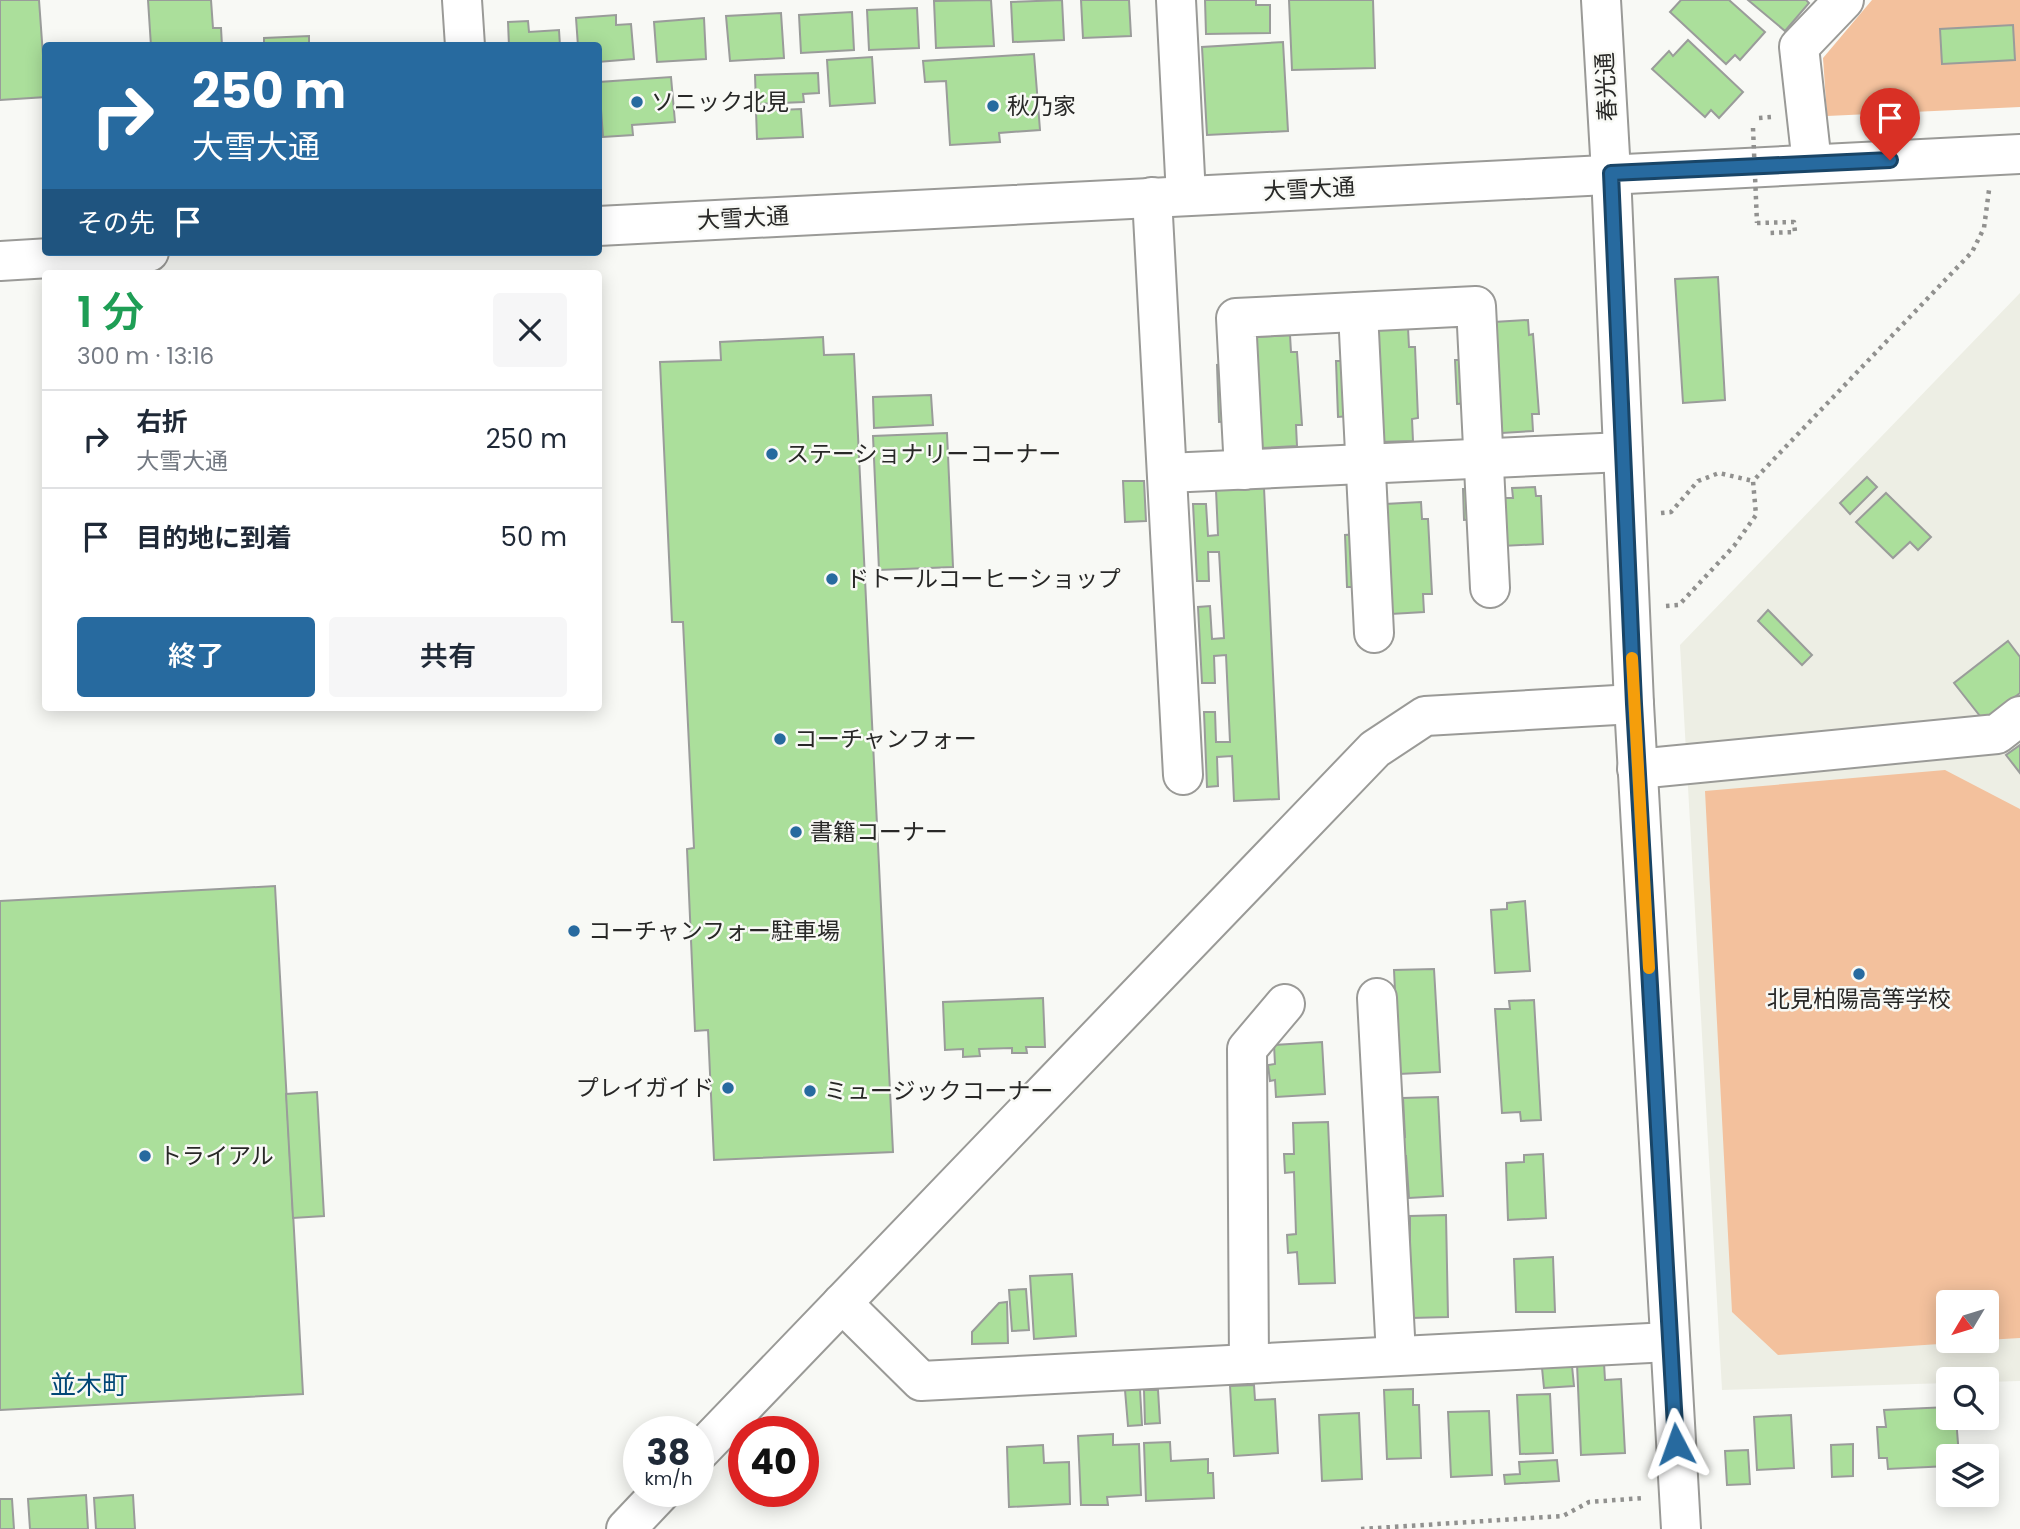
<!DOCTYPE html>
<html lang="ja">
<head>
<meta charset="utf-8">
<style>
	body { margin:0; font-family:Poppins,"Noto Sans JP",sans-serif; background:#f6f6f7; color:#1f2937; height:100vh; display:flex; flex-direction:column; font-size:26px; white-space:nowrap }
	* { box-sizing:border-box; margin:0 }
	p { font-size:23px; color:#747a83 }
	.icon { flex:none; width:38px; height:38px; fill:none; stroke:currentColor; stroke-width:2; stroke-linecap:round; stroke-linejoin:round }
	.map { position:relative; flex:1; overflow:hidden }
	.sheet { position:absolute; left:42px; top:270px; width:560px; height:441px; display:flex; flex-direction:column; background:#fff; border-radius:7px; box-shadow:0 4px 18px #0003 }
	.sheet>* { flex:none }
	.top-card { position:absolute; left:42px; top:42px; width:560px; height:214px; border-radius:7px; box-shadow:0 4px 18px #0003; background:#276a9f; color:#fff; overflow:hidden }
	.needle { width:46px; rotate:232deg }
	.buttons { position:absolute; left:1936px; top:1290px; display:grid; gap:14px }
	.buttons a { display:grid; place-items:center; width:63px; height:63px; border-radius:7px; background:#fff; box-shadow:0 4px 18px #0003; font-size:35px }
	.speed { position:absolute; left:623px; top:1416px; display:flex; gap:14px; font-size:35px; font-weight:700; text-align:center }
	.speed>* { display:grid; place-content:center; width:91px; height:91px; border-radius:50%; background:#fff; box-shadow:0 4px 18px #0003; line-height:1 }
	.speed small { font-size:18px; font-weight:400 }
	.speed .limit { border:10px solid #d22; background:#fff; color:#111 }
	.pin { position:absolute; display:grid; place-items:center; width:60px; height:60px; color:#fff; margin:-72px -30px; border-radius:50% 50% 50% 0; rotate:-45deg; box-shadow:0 0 7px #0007 }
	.pin .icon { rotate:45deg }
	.me { position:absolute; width:77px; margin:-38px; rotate:356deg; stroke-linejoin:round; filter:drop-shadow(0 0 5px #0008) }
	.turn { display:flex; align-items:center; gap:24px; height:147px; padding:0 35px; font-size:32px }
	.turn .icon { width:91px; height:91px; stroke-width:2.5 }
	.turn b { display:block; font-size:49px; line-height:60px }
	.then { display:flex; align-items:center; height:66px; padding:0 35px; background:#0003; gap:14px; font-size:26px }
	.round { display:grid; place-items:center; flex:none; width:74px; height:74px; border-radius:7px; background:#f6f6f7 }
	.head { display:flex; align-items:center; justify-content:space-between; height:119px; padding:0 35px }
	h1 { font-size:42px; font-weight:600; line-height:52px; color:#1e9e55 }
	.primary-button { display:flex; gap:14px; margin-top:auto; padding:14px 35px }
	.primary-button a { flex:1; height:80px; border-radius:7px; background:#276a9f; color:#fff; font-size:28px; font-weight:600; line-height:80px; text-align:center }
	.primary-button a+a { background:#f6f6f7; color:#1f2937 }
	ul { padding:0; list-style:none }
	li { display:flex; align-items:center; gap:21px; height:98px; padding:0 35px; border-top:2px solid #e0e1e3 }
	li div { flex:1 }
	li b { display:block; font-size:26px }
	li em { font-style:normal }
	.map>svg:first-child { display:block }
	.built { fill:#edeee4; fill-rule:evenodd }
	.green { fill:#f3c19d }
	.building { fill:#abdf9b; stroke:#9a9c9a; stroke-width:2 }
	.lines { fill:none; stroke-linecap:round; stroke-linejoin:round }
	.minor-casing { stroke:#9a9a97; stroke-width:42 }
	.highway-casing { stroke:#9a9a97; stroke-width:42 }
	.path { stroke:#91918f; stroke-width:4.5; stroke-dasharray:3.5 5; stroke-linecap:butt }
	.minor { stroke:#fff; stroke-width:38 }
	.highway { stroke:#fff; stroke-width:38 }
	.path-bridge { stroke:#91918f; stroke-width:4.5; stroke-dasharray:3.5 5; stroke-linecap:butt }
	.route-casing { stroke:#194567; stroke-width:18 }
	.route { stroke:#276a9f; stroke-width:12 }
	.slow { stroke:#f59e0b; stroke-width:12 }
	.poi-dot { fill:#276a9f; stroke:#f8f9f5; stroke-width:2.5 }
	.labels { text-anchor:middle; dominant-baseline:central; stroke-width:5; stroke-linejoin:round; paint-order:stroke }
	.street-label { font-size:23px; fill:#282827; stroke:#f8f9f5 }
	.poi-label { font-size:23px; fill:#282827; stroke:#f8f9f5; text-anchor:start }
	.quarter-label { font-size:26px; fill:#014776; stroke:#f8f9f5 }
</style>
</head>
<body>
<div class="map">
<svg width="2020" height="1529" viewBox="0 0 2020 1529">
	<rect width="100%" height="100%" fill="#f8f9f5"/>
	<path class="built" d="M 2020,293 L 2020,1381 L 1986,1382 L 1986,1379 L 1948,1379 L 1948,1383 L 1722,1390 L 1680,645 ZM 1948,1302 L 1986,1302 L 1986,1340 L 1948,1340 Z"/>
	<g class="green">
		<polygon points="1872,0 2020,0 2020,107 1827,116 1823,58"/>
		<polygon points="1945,770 2020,809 2020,1338 1986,1340 1986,1302 1948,1302 1948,1340 1983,1341 1778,1355 1732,1312 1705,791"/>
	</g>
	<g class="building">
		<polygon points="0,0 39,0 46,97 0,100"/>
		<polygon points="148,0 211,0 213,28 221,28 222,46 151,46"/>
		<polygon points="991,0 994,46 936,48 934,1"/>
		<polygon points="1062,0 1064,40 1013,42 1011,2"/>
		<polygon points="1081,0 1129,0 1131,36 1083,38"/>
		<polygon points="1205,0 1256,0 1256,5 1270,5 1270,33 1206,34"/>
		<polygon points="1289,0 1373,0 1375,68 1292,70"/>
		<polygon points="1681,0 1729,0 1765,32 1740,60 1735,55 1726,64 1670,12"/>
		<polygon points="1748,0 1806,0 1809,3 1785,31"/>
		<polygon points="917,8 919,48 869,50 867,10"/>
		<polygon points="852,12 854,50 801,53 799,15"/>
		<polygon points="781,13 784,58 730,61 726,16"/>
		<polygon points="616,15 616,25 631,24 634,59 598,62 598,46 578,46 576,18"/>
		<polygon points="704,18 706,59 657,62 654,22"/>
		<polygon points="528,21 529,32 559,30 560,46 509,46 508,22"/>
		<polygon points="2013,25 2015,60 1942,64 1940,29"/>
		<polygon points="309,36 309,46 264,46 264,38"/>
		<polygon points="1688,40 1743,92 1719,118 1711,110 1705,117 1652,69 1669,51 1673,56"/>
		<polygon points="1283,42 1288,131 1207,135 1202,47"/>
		<polygon points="1034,54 1040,130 999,133 1000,142 950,145 946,81 925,82 923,61"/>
		<polygon points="872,57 875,103 830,106 827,60"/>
		<polygon points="818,73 819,93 803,94 804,102 756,104 755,75"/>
		<polygon points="671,77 675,122 632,125 633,135 603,137 599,82"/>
		<polygon points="801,109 803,137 757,139 756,111"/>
		<polygon points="1718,277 1725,400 1683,403 1675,279"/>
		<polygon points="1528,320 1529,335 1533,334 1539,414 1532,414 1533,431 1502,433 1494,322"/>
		<polygon points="1408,328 1409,347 1415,347 1418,418 1412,419 1413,441 1379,442 1375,330"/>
		<polygon points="1290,335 1291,352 1297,352 1302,425 1296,425 1297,446 1262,448 1255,337"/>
		<polygon points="823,337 824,355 854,354 893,1152 714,1160 708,1030 695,1031 687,849 694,848 683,622 672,622 660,362 721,360 720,342"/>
		<polygon points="1455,360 1467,360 1470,403 1457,404"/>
		<polygon points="1336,361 1347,361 1349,416 1338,417"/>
		<polygon points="1228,364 1230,421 1219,422 1217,365"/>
		<polygon points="931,395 933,425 874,428 873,397"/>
		<polygon points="947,433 953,567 879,570 873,436"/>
		<polygon points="1867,477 1877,487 1850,514 1840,503"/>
		<polygon points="1123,481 1144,481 1146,521 1125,522"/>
		<polygon points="1535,487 1536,496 1541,496 1543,544 1502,546 1499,498 1513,498 1512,488"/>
		<polygon points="1264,488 1279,799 1234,801 1232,756 1217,757 1218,786 1207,787 1204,712 1215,712 1216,742 1230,742 1226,655 1214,656 1215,683 1202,683 1198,607 1210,606 1212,639 1224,638 1219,552 1208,552 1209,581 1197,581 1193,504 1206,504 1208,536 1218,535 1216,490"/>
		<polygon points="1463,489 1475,489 1476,519 1464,520"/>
		<polygon points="1886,493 1931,537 1918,550 1910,542 1893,558 1856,522"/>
		<polygon points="1421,502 1422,519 1428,519 1432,594 1423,594 1424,612 1391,614 1385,504"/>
		<polygon points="1358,534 1360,587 1347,587 1345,535"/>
		<polygon points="1768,610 1812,655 1802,665 1758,621"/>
		<polygon points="2008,641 2020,657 2020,693 1984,721 1954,683"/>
		<polygon points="2020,745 2020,773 2006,755"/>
		<polygon points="275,886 303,1394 0,1410 0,901"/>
		<polygon points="1525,901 1530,971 1495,973 1491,910 1507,909 1507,903"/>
		<polygon points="1434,969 1440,1072 1399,1074 1394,970"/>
		<polygon points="1043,998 1045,1047 1026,1047 1027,1053 1012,1053 1012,1048 979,1049 980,1056 963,1057 963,1049 945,1050 943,1002"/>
		<polygon points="1534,1000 1541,1120 1521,1121 1520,1112 1502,1113 1495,1009 1510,1009 1509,1001"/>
		<polygon points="1322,1042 1325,1094 1276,1097 1275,1080 1270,1081 1268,1065 1275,1064 1274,1045"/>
		<polygon points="317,1092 324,1216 293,1218 286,1094"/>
		<polygon points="1438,1097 1443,1196 1409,1198 1406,1156 1397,1156 1396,1138 1405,1137 1403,1098"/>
		<polygon points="1328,1122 1335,1283 1299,1284 1297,1252 1288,1253 1287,1235 1296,1234 1294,1172 1285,1173 1284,1154 1294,1154 1293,1123"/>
		<polygon points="1543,1154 1546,1218 1508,1220 1506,1163 1524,1162 1524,1155"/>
		<polygon points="1446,1215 1448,1317 1411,1318 1404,1259 1410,1259 1410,1216"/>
		<polygon points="1553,1257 1555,1312 1516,1312 1514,1259"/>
		<polygon points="1072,1274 1076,1336 1034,1339 1030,1276"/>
		<polygon points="1026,1289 1029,1330 1012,1331 1009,1290"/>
		<polygon points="1007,1302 1008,1343 972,1344 972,1332 999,1303"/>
		<polygon points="1604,1363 1605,1380 1621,1379 1625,1453 1581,1455 1577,1364"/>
		<polygon points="1572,1366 1574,1386 1544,1388 1542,1368"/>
		<polygon points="1254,1385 1255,1400 1275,1399 1278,1453 1234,1456 1230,1386"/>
		<polygon points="1413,1389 1413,1405 1419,1405 1421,1458 1387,1459 1384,1390"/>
		<polygon points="1125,1390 1140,1390 1142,1425 1128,1426"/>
		<polygon points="1144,1390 1158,1390 1160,1423 1145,1424"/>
		<polygon points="1550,1394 1553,1453 1520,1454 1517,1395"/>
		<polygon points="1948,1407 1948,1418 1956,1418 1959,1456 1948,1456 1948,1466 1888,1469 1887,1458 1879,1458 1877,1427 1886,1427 1884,1410"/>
		<polygon points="1489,1411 1492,1475 1451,1477 1448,1412"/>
		<polygon points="1359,1413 1362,1479 1322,1481 1319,1415"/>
		<polygon points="1791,1415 1794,1468 1757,1470 1754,1417"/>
		<polygon points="1113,1434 1113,1445 1139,1444 1141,1495 1107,1497 1108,1505 1081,1505 1078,1436"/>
		<polygon points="1170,1442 1171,1461 1208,1459 1208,1473 1213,1473 1214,1498 1146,1501 1144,1443"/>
		<polygon points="1853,1444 1853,1476 1832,1477 1831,1445"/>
		<polygon points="1043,1445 1044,1463 1069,1462 1070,1504 1009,1507 1007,1447"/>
		<polygon points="1748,1450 1750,1484 1727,1485 1725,1451"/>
		<polygon points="1557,1460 1559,1481 1505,1484 1504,1475 1520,1474 1519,1462"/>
		<polygon points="86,1495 88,1529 30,1529 28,1499"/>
		<polygon points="133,1495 135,1529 96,1529 94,1498"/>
		<polygon points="0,1499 12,1499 14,1529 0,1529"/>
	</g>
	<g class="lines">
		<g class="minor-casing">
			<g id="minor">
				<polyline points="462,0 465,46"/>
				<polyline points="1176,0 1186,196"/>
				<polyline points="1601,0 1611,173 1634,704 1681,1529"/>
				<polyline points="1812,164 1799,47 1844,0"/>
				<polyline points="1152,197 1183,775"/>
				<polyline points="1358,312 1374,633"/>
				<polyline points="1244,470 1236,318 1476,306 1490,588"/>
				<polyline points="1167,473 1623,452"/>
				<polyline points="1637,769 1997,734 2020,716"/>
				<polyline points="1377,998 1396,1355"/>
				<polyline points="842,1303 921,1381 1669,1342"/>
				<polyline points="1249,1364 1247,1049 1285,1004"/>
				<polyline points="698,1453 1375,749 1425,716 1634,704"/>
				<polyline points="626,1529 662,1491"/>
			</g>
		</g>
		<g class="highway-casing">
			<g id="highway">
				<polyline points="598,226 2020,154"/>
				<polyline points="0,261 149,252"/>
			</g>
		</g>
		<g class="path">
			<polyline points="1759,118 1772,117"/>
			<polyline points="1757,223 1794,222 1795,232 1768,233"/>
			<polyline points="1661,513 1671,512 1698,481 1719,473 1753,481"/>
			<polyline points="1666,606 1679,605 1734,546 1756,515 1753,481 1972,252 1984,228 1989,190"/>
			<polyline points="1361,1529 1563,1516 1589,1502 1643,1498"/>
		</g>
		<use href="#minor" class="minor"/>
		<use href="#highway" class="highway"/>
		<polyline class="path-bridge" points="1753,128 1757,223"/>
	</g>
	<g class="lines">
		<g class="route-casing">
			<polyline id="route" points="1676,1444 1634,704 1611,173 1890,160"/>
		</g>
		<use href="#route" class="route"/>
		<polyline class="slow" points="1632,658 1649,968"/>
	</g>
	<g class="poi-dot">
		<circle cx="637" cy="102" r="7"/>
		<circle cx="993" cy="106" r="7"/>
		<circle cx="772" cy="454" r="7"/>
		<circle cx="832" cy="579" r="7"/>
		<circle cx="780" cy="739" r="7"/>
		<circle cx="796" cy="832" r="7"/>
		<circle cx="574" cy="931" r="7"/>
		<circle cx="1859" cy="974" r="7"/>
		<circle cx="728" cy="1088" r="7"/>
		<circle cx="810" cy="1091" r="7"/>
		<circle cx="145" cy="1156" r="7"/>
	</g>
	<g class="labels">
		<g class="street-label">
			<text transform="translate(1606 87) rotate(-93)">春光通</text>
			<text transform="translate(1309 189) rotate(-3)">大雪大通</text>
			<text transform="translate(743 218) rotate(-3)">大雪大通</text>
		</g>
		<g class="poi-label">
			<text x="651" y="102">ソニック北見</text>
			<text x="1007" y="106">秋乃家</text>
			<text x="786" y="454">ステーショナリーコーナー</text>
			<text x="846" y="579">ドトールコーヒーショップ</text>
			<text x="794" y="739">コーチャンフォー</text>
			<text x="810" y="832">書籍コーナー</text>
			<text x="588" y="931">コーチャンフォー駐車場</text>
			<text x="1859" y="999" text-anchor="middle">北見柏陽高等学校</text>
			<text x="714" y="1088" text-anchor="end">プレイガイド</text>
			<text x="824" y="1091">ミュージックコーナー</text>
			<text x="159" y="1156">トライアル</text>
		</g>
		<g class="quarter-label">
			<text x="89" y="1385">並木町</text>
		</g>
	</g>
</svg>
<div class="buttons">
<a><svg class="needle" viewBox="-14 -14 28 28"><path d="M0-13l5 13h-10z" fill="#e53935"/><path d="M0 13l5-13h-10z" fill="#747a83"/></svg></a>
<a><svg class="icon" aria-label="search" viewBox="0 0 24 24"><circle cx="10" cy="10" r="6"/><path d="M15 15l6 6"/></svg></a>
<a><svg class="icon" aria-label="layers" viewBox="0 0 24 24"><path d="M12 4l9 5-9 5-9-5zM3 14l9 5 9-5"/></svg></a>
</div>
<div class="speed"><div>38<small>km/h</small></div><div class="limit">40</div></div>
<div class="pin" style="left:1890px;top:160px;background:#d93025"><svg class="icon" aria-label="arrive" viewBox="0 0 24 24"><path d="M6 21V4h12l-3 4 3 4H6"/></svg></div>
<svg class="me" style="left:1676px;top:1444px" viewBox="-20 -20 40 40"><path d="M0-17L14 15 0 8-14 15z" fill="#276a9f" stroke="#fff" stroke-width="4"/></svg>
<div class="top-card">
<div class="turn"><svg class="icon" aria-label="right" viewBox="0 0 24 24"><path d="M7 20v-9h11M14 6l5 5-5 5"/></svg><div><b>250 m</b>大雪大通</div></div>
<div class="then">その先<svg class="icon" aria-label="arrive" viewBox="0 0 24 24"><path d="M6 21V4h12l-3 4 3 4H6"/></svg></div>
</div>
<section class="sheet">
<div class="head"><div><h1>1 分</h1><p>300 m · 13:16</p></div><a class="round"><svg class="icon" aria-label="close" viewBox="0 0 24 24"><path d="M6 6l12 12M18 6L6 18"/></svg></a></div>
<ul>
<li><svg class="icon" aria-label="right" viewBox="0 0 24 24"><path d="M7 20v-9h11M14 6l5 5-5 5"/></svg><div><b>右折</b><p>大雪大通</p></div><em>250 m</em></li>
<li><svg class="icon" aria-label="arrive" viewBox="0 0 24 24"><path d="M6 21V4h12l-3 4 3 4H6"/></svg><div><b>目的地に到着</b></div><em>50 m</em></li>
</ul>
<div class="primary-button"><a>終了</a><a>共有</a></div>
</section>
</div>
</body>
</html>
